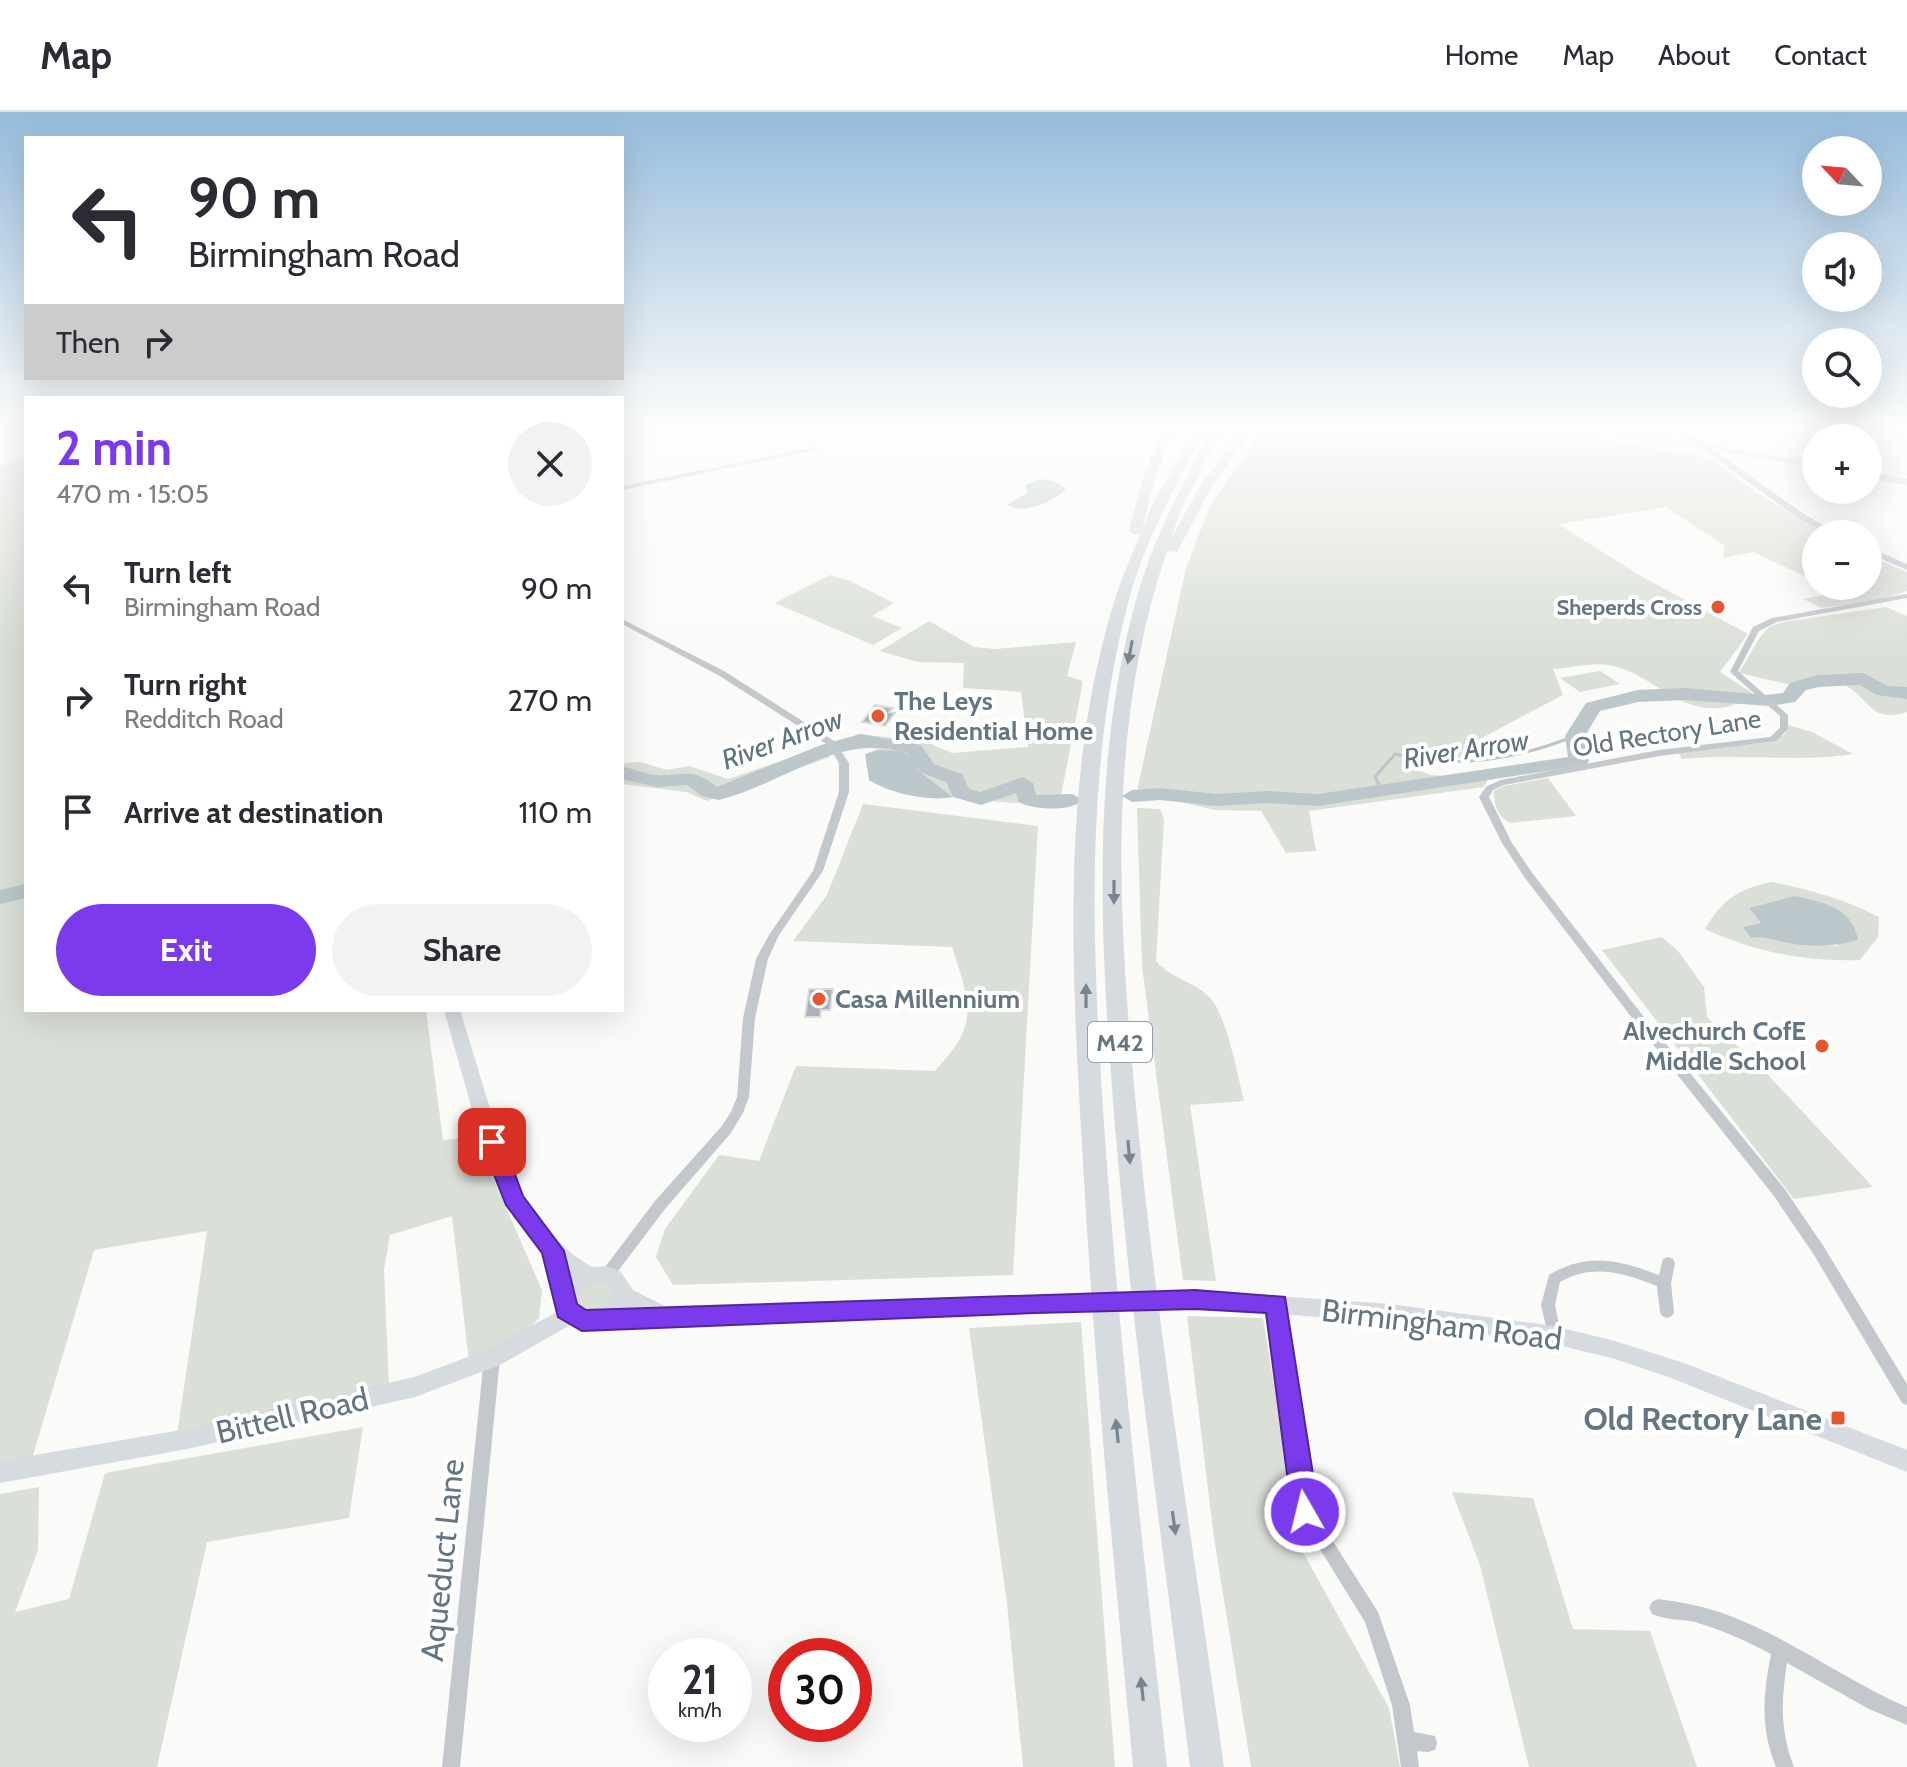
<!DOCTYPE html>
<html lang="en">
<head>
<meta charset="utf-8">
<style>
	body { margin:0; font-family:Cabin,sans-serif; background:#f2f2f3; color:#2b2b33; height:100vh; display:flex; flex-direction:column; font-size:30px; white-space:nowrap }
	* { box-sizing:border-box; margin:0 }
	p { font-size:26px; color:#7c7c81 }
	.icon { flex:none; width:44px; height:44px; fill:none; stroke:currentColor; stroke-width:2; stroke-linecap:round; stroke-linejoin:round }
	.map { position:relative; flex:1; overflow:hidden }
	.drawer { position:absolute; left:24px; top:284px; width:600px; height:616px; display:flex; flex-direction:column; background:#fff; border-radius:0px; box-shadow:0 8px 32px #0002 }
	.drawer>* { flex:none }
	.hud { position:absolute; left:24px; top:24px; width:600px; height:244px; border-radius:0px; box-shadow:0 8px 32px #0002; background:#fff; color:#2b2b33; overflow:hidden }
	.needle { width:52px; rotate:296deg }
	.buttons { position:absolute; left:1802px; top:24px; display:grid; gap:16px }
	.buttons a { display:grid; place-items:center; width:80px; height:80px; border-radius:50%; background:#fff; box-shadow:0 8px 32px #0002; font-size:40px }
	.speed { position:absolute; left:648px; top:1526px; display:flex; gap:16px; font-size:40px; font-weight:700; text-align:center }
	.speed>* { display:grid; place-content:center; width:104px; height:104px; border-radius:50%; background:#fff; box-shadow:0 8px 32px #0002; line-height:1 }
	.speed small { font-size:20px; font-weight:400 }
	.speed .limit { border:12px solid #d22; background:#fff; color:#111 }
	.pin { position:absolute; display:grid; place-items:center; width:68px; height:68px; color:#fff; margin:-34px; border-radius:16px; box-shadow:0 4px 12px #0006 }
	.me { position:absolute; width:88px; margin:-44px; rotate:352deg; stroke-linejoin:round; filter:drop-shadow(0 0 6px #0008) }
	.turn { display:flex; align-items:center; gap:28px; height:168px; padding:0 32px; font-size:36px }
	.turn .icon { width:104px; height:104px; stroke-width:2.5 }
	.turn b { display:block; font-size:56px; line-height:68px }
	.then { display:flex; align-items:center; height:76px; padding:0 32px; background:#0003; gap:16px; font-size:30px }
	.round { display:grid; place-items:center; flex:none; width:84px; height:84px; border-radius:42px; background:#f2f2f3 }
	.headline { display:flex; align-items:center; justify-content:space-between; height:136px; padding:0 32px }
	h1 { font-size:48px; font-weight:700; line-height:60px; color:#7c3aed }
	.cta { display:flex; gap:16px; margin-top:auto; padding:16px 32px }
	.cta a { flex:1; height:92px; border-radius:48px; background:#7c3aed; color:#fff; font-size:32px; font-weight:700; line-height:92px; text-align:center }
	.cta a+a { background:#f2f2f3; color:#2b2b33 }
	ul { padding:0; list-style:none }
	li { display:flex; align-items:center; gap:24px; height:112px; padding:0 32px }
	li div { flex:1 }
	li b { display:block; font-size:30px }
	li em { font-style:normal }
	header { display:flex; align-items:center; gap:48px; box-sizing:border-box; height:112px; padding:0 40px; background:#fff; border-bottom:2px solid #e1e1e2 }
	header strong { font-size:38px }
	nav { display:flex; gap:44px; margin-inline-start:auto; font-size:28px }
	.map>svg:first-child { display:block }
	.green { fill:#dadfd7; fill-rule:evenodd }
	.water { fill:#bbc7cb }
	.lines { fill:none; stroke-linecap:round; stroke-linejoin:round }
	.stream { stroke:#bbc7cb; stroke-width:3 }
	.river { fill:#bbc7cb; fill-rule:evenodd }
	.building { fill:#aab3b9; stroke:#dcdcda; stroke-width:2 }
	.minor { fill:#c3c8cc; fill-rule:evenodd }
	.tertiary { fill:#c3c8cc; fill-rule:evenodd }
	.secondary { fill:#d6dbdf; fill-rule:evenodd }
	.trunk { fill:#d6dbdf; fill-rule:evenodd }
	.motorway { fill:#d6dbdf; fill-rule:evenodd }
	.oneway { fill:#768591 }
	.route { fill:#7c3aed; stroke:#51269a; stroke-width:2 }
	.poi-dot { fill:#e4572e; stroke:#fff; stroke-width:3 }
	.labels { text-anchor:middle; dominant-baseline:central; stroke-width:8; stroke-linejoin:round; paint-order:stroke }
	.far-poi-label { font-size:22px; font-weight:bold; fill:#657683; stroke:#fff; text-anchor:end }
	.shield { fill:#fff; stroke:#939fa8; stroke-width:2 }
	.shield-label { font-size:24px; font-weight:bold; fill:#657683 }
	.poi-label { font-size:26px; font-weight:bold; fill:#657683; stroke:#fff; text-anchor:start }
	.street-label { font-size:26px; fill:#657683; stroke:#fff }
	.water-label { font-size:28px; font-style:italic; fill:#60757c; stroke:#fff }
	.near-street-label { font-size:32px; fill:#657683; stroke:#fff }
	.near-poi-label { font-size:32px; font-weight:bold; fill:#657683; stroke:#fff; text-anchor:end }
</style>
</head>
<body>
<header>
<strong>Map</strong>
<nav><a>Home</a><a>Map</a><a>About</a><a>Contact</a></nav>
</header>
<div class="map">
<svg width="1907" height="1655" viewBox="0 0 1907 1655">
	<rect width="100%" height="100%" fill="#fafaf8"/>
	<g class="green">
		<path d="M 1265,313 L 1520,313 L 1711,346 L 1754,379 L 1825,422 L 1816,422 L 1816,469 L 1753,440 L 1723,446 L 1725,434 L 1666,395 L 1558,412 L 1639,463 L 1748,522 L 1720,560 L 1755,583 C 1690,622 1663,564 1609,553 C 1593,550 1570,556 1553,557 L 1563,583 L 1476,629 L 1465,645 L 1419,651 L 1418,658 L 1431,663 L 1488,667 L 1484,675 L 1309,699 L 1316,739 L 1286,741 L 1261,699 L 1214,698 L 1170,687 L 1140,686 L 1138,674 L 1186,456 L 1210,394 Z"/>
		<polygon points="26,345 26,898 426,898 443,1028 475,1025 542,1178 539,1206 524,1223 469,1250 452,1104 390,1123 384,1157 389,1275 177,1323 207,1119 94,1138 31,1350 0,1357 0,354"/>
		<polygon points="1868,443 1907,460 1907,479 1879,488 1821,496 1803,487 1839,480 1828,474 1868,474"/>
		<polygon points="830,463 850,469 894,491 872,504 902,516 873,533 775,491"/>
		<path d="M 1886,495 L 1907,504 L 1907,600 C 1869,612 1871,586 1844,573 C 1829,566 1810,575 1794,573 C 1776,570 1757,565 1739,561 L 1760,525 L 1769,515 L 1783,510 Z"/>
		<polygon points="929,509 974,535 995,537 1076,530 1067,564 1083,569 1060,689 1011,691 953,685 902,645 847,628 858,622 904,627 929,631 952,641 1028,635 1021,580 963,576 964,551 918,550 880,539"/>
		<polygon points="1600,559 1620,572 1580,580 1560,566"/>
		<path d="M 1788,613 L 1812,620 L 1853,642 C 1797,651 1739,641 1682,647 L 1678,640 L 1768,630 L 1784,623 Z"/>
		<polygon points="820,636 830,645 707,689 686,680 622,672 622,651 640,650 667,658 689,654 728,667"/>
		<path d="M 1548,666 L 1576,704 L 1510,711 C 1497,704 1494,693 1494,679 L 1504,674 Z"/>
		<path d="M 863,692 L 1038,714 L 1013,1163 L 673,1173 L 656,1145 L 665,1117 L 719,1043 L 759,1049 L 796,954 L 935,959 C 980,911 971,894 952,835 L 793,829 L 827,783 Z"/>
		<path d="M 1137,696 L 1160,697 L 1164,708 L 1156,849 C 1171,867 1197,870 1212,888 C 1227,907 1238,964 1244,989 L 1190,993 L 1216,1169 L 1183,1168 L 1142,854 Z"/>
		<path d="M 1772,770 C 1810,778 1844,787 1879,805 L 1878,825 L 1860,848 C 1805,850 1755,840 1705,817 C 1723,787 1738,777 1772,770 ZM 1794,784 L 1839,834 L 1785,831 L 1743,815 L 1761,811 L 1749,796 Z"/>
		<polygon points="1662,825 1678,839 1704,875 1707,905 1769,964 1873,1075 1794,1087 1602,838"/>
		<polygon points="587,1168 615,1172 610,1196 581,1203 571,1183"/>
		<polygon points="1187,1204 1263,1206 1289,1364 1293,1422 1389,1596 1400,1655 1251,1655 1214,1426"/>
		<polygon points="1081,1210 1115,1655 1023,1655 1007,1492 969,1216"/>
		<polygon points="363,1315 349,1406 207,1430 157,1655 0,1655 0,1382 39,1375 38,1438 15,1500 69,1487 105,1361"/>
		<polygon points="1452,1380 1533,1386 1573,1517 1650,1519 1697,1655 1529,1655 1480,1453"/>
	</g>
	<g class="water">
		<path d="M 1040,367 L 1054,369 L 1066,377 C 1052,390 1025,403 1007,393 L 1027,381 L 1025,373 Z"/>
		<path d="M 877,638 L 902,639 L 913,647 L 918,658 L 953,685 C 929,690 889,681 869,668 L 865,642 Z"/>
		<path d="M 1794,784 C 1822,790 1853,795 1858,828 C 1835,835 1812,835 1788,831 C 1774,829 1767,823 1751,826 L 1743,815 L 1761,811 L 1749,796 Z"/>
	</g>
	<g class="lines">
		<path class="stream" d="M 1381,677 L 1375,665 L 1395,642 C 1456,658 1517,647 1575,624"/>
		<g class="river">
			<polygon points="1863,561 1888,574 1907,575 1907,587 1877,583 1860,573 1819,575 1806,578 1795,590 1770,594 1685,588 1638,590 1600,599 1585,624 1589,649 1586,653 1318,694 1267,691 1216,694 1160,688 1132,690 1122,684 1132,678 1160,676 1216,682 1267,679 1318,682 1568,645 1565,624 1586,591 1638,578 1684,576 1766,583 1783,581 1790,571 1818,563"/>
			<path d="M 861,622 L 921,633 L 934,652 L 962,662 L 969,677 L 980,680 L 1023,665 L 1033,671 L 1036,683 L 1072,682 L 1083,688 C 1072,700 1032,698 1019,690 L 1016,681 L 981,693 L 953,685 L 946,670 L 920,660 L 907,641 C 839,619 782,673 719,688 L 702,684 L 687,673 L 657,675 L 622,667 L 622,655 C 633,656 643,662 655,663 C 683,665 691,654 717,675 L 821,633 Z"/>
			<polygon points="26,772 26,786 0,792 0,778"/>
		</g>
	</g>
	<g class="building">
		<polygon points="875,593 893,596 889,600 895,601 885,614 862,610"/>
		<polygon points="809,877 833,877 830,898 821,898 820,905 805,905"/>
	</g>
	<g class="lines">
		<g class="minor">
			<polygon points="815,335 818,337 817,338 622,378 622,374"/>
			<polygon points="1907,482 1907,486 1777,510 1759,519 1738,559 1788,603 1788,617 1776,629 1659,644 1504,673 1493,678 1489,685 1512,731 1533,762 1640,900 1784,1076 1824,1135 1907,1272 1907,1293 1902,1291 1814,1143 1774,1084 1632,906 1525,766 1502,731 1479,685 1487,674 1501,668 1659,638 1770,625 1780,616 1780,604 1730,560 1753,515 1772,506"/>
			<polygon points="622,507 724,559 834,629 849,651 849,680 823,759 779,823 768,847 755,906 749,985 743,1001 731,1021 665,1097 612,1167 607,1169 602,1167 600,1163 602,1159 655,1089 721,1015 731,1000 737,985 743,906 756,847 769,823 813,759 839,680 839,651 828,633 718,563 622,512"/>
			<path d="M 1668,1145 L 1673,1147 L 1675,1151 L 1671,1171 L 1674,1200 L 1672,1204 L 1667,1206 L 1662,1204 L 1660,1200 L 1657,1174 C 1624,1161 1593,1151 1560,1170 L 1555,1193 L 1561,1223 L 1559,1227 L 1554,1229 L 1549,1227 L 1541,1193 L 1549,1163 C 1588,1140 1618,1148 1659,1163 L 1663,1147 Z"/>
			<polygon points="1277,1186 1282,1188 1284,1192 1313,1398 1378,1500 1410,1593 1414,1620 1435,1624 1437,1631 1435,1638 1428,1640 1417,1639 1419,1655 1401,1655 1392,1593 1365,1510 1297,1400 1270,1192 1272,1188"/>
			<polygon points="492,1240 497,1241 500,1246 460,1655 442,1655 484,1246 487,1241"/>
			<path d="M 1658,1487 C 1681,1490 1703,1494 1725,1502 C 1789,1525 1844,1568 1907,1595 L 1907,1613 L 1869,1597 L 1787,1551 C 1781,1590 1780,1618 1794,1655 L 1776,1655 C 1760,1615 1763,1584 1771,1542 C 1747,1529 1722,1518 1695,1510 C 1681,1507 1666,1508 1652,1502 L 1649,1496 L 1652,1490 Z"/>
		</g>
		<g class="tertiary">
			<polygon points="1669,313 1678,313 1804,402 1839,422 1827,422 1798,406"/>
			<polygon points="1868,435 1907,452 1907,458 1868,441"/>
		</g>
		<path class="secondary" d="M 444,898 L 460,898 L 499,1026 L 525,1087 L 541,1112 L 573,1143 L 592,1155 L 605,1154 L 620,1159 L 633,1178 L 665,1194 L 1195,1178 L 1390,1192 L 1554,1214 L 1615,1229 L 1684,1251 L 1907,1338 L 1907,1360 L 1671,1266 L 1615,1247 L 1554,1232 L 1390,1210 L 1195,1196 L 606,1214 L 591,1217 L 570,1213 L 500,1253 L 415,1285 L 187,1337 L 0,1371 L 0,1349 L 187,1317 L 414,1265 L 484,1239 L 557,1200 L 542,1141 L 527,1123 L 510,1095 L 480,1026 ZM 606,1171 L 612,1179 C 610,1196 596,1200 581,1199 L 575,1191 C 581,1176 590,1170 606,1171 Z"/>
		<g class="trunk">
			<polygon points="1561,313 1583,313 1816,350 1816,356"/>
			<polygon points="1868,360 1907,367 1907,373 1868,366"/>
		</g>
		<g class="motorway">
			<path d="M 1165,313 L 1176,313 L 1154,368 L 1142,418 L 1150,397 L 1197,313 L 1209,313 C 1178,369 1146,425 1129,487 C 1082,664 1093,846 1105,1027 C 1120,1237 1144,1446 1167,1655 L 1133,1655 C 1115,1460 1095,1264 1084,1068 C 1073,879 1057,667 1116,484 C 1123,462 1133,441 1141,420 L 1135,423 L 1129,419 L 1142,368 Z"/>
			<path d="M 1214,313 L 1226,313 L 1181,397 L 1171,427 L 1200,374 L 1246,313 L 1257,313 L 1212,374 L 1177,440 L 1167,439 C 1102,628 1120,830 1139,1025 C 1160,1236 1195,1445 1224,1655 L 1190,1655 C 1164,1441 1133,1228 1115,1014 C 1101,840 1089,658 1136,488 C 1153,425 1184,370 1214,313 Z"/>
		</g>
	</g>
	<defs><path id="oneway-solid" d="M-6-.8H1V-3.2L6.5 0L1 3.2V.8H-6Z" transform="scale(2)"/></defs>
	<g class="oneway">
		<use href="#oneway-solid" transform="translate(1130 540) rotate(101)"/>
		<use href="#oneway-solid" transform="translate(1114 780) rotate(90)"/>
		<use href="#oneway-solid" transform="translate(1086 884) rotate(-90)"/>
		<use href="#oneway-solid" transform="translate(1129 1040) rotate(85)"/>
		<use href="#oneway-solid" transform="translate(1117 1319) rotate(-96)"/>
		<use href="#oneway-solid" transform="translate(1174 1411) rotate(82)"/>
		<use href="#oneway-solid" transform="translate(1142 1577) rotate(-96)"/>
	</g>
	<linearGradient id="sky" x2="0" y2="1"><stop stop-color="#96bcdc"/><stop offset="0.58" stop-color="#fdfdfc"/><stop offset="1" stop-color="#fdfdfc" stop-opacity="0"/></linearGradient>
	<rect width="1907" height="544" fill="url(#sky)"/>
	<polygon class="route" points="492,1022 500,1024 503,1030 523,1084 564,1139 577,1192 586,1198 1195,1178 1285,1185 1319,1400 1315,1409 1305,1413 1296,1409 1292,1400 1266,1201 1195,1197 1034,1201 582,1219 558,1205 542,1141 506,1093 481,1030 485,1024"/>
	<g class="poi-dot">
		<circle cx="1718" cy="495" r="8"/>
		<circle cx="878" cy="604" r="8"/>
		<circle cx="819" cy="887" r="8"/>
		<circle cx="1822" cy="934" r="8"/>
		<rect x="1830" y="1298" width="16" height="16" rx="4"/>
	</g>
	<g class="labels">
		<g class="far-poi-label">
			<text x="1702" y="495">Sheperds Cross</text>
		</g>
		<rect class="shield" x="1088" y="910" width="64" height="40" rx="6"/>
		<g class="shield-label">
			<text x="1120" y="930">M42</text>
		</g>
		<g class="poi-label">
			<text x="894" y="589">The Leys<tspan x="894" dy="30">Residential Home</tspan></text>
			<text x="835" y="887">Casa Millennium</text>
			<text x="1806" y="919" text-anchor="end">Alvechurch CofE<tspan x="1806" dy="30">Middle School</tspan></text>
		</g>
		<g class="street-label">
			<text transform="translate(1667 621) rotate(-9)">Old Rectory Lane</text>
		</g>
		<g class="water-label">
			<text transform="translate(782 627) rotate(-20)">River Arrow</text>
			<text transform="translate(1466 637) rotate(-9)">River Arrow</text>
		</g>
		<g class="near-street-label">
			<text transform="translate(1442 1212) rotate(7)">Birmingham Road</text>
			<text transform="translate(292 1303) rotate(-13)">Bittell Road</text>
			<text transform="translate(442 1448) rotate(-84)">Aqueduct Lane</text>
		</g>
		<g class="near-poi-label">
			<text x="1822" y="1306">Old Rectory Lane</text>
		</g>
	</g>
</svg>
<div class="buttons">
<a><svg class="needle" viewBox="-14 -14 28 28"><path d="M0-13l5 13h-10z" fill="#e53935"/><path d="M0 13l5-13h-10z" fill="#7c7c81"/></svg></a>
<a><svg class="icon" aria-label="sound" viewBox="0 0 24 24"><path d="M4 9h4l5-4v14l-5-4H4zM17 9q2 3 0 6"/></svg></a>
<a><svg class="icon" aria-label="search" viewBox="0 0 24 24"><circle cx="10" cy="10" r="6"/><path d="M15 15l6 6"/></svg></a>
<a>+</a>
<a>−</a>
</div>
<div class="speed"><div>21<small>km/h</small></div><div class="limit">30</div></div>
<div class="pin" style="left:492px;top:1030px;background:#d93025"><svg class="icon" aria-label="arrive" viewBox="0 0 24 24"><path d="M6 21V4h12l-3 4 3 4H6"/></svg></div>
<svg class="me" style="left:1305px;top:1400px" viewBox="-20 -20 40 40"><circle r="17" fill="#7c3aed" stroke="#fff" stroke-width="3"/><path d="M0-11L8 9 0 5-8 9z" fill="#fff"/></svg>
<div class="hud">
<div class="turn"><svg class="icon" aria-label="left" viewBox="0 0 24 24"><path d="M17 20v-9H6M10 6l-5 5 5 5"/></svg><div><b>90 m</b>Birmingham Road</div></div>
<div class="then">Then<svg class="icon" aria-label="right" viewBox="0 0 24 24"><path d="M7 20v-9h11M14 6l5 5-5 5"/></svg></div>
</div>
<section class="drawer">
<div class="headline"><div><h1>2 min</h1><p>470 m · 15:05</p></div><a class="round"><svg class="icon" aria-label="close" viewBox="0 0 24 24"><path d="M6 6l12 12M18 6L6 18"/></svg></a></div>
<ul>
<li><svg class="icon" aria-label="left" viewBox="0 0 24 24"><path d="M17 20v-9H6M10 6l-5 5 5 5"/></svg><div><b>Turn left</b><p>Birmingham Road</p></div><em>90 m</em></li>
<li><svg class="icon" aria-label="right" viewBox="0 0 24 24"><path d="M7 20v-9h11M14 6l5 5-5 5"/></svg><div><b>Turn right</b><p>Redditch Road</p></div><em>270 m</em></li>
<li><svg class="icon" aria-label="arrive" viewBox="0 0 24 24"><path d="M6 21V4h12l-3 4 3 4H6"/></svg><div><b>Arrive at destination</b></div><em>110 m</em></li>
</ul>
<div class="cta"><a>Exit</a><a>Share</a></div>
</section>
</div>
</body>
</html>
